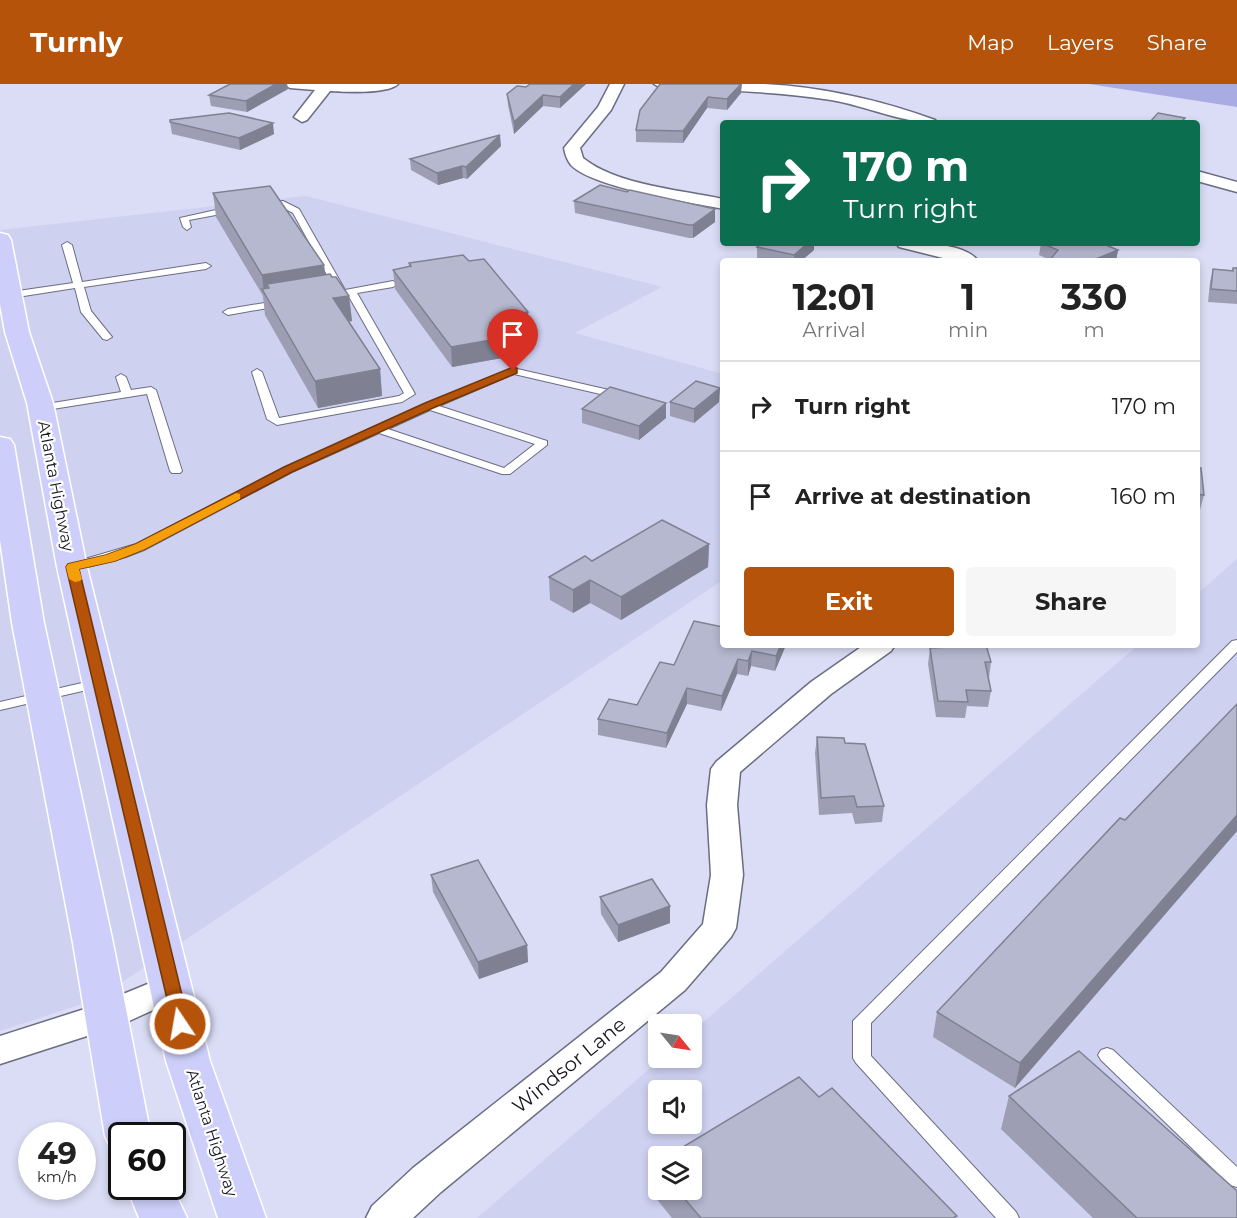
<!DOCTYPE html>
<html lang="en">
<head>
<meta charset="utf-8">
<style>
	body { margin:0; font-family:Montserrat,sans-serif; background:#f6f6f6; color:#222; height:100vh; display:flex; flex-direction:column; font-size:22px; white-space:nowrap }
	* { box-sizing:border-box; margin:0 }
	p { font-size:20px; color:#767676 }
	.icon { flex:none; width:33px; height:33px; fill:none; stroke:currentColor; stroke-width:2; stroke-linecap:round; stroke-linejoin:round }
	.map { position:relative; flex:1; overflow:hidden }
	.drawer { position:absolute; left:720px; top:174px; width:480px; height:390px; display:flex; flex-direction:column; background:#fff; border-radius:6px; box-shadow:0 3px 9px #0003 }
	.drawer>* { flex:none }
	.hud { position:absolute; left:720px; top:36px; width:480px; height:126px; border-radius:6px; box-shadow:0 3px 9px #0003; background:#0b6e4f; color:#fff; overflow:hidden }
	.needle { width:39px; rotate:120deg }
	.fabs { position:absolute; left:648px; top:930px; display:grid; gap:12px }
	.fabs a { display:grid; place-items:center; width:54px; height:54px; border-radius:6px; background:#fff; box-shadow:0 3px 9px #0003; font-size:30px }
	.speed { position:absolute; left:18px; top:1038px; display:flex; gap:12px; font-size:30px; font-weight:700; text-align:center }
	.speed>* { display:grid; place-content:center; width:78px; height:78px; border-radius:50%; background:#fff; box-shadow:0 3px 9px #0003; line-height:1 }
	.speed small { font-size:15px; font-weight:400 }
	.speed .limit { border:3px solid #111; border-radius:9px; background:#fff; color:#111 }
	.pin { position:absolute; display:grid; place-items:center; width:51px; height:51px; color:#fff; margin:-62px -26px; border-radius:50% 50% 50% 0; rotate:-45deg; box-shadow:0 0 6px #0007 }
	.pin .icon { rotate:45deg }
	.me { position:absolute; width:66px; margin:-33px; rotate:348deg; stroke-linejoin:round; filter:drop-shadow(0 0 4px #0008) }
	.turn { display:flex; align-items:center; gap:21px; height:126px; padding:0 24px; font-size:27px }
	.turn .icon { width:78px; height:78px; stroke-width:2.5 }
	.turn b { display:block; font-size:42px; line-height:51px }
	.eta { display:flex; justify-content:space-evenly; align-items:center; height:102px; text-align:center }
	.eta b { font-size:36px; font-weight:700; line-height:42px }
	.action { display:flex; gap:12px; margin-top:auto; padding:12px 24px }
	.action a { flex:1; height:69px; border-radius:6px; background:#b45309; color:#fff; font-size:24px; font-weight:700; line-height:69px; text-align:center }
	.action a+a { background:#f6f6f6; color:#222 }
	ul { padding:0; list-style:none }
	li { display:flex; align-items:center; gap:18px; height:90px; padding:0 24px; border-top:2px solid #e0e0e0 }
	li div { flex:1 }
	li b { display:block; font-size:22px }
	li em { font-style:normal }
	header { display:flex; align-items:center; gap:36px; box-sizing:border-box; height:84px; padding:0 30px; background:#b45309; color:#fff }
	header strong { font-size:28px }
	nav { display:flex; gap:33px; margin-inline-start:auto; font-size:21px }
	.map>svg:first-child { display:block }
	.built { fill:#ced1f0; fill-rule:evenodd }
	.green { fill:#a9ace2 }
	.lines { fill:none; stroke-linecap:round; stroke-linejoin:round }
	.lane-casing { stroke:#6b6d83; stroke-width:2 }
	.street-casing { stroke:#6b6d83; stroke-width:3 }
	.primary-casing { stroke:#fff; stroke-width:3 }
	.lane { fill:#fff; fill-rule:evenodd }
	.street { fill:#fff; fill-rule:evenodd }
	.primary { fill:#cdcffa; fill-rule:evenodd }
	.wall { fill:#9d9eb3 }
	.shaded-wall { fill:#7f8192 }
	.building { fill:#b6b8d0; stroke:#7f8192; stroke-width:1.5 }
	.route { fill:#b45309; stroke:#753606; stroke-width:1.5 }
	.slow { fill:#f59e0b }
	.labels { text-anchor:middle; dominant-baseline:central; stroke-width:4.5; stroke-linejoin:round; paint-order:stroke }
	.street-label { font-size:16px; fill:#16171f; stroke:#fff }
	.near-street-label { font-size:20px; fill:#16171f; stroke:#fff }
</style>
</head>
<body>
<header>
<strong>Turnly</strong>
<nav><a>Map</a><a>Layers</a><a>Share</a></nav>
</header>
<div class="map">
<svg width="1237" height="1134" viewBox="0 0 1237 1134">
	<rect width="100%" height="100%" fill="#daddf5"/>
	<g class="built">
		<polygon points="306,112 662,203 575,249 723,290 723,496 97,915 0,947 0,146"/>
		<path d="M 1237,475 L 1237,1134 L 477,1134 L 662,974 L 692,974 L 692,948 L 1138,561 L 1197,561 L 1197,510 ZM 658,1006 L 692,1006 L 692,1040 L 658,1040 ZM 658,1072 L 692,1072 L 692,1106 L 658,1106 Z"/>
	</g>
	<polygon class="green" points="1089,0 1237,0 1237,23"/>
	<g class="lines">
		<g class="lane-casing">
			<g id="lane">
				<polygon points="283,117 299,125 345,206 393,197 398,200 393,203 357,209 415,310 402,318 277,341 267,335 252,288 257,285 262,288 279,334 399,312 404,309 348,211 342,212 337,209 293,129 282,123 265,124 261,121 265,118"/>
				<polygon points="234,122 237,123 237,127 189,136 191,143 187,146 183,143 180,134"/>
				<polygon points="67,158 72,161 82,198 206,179 211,182 206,185 84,203 91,227 112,253 107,256 103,255 81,228 75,204 11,214 6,211 11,208 73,199 62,161"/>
				<polygon points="282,216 285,217 285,221 228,231 223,228 228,225"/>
				<path d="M 513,284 L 622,309 L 627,312 L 622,315 L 514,290 L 439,322 L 547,357 L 547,361 L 510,390 L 502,390 L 379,349 L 292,388 L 144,466 L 126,473 L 72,487 L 66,483 L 68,480 L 136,460 L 284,384 L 425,320 ZM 430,326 L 535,360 L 504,384 L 388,345 Z"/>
				<polygon points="121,290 126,293 131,306 151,303 156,306 182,387 180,389 172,389 170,387 147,310 40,327 35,324 40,321 121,308 116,293"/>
				<polygon points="1237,556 1237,568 871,939 871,972 1016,1128 1019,1134 996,1134 856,979 853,974 853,937 1232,557"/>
				<polygon points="99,595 106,599 104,602 0,626 0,618"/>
				<polygon points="1107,964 1113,966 1237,1083 1237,1103 1230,1101 1101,976 1098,971 1101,966"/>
			</g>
		</g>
		<g class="street-casing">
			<g id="street">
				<path d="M 283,0 L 398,0 C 388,10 345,8 330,7 L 307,36 L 302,38 L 294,33 L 315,6 L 290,4 Z"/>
				<path d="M 610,0 L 624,0 L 611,26 L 580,64 L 583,74 C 616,101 681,106 723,115 L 723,125 C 690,118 593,104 571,81 C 567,76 565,70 564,64 L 598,23 Z"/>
				<path d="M 654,0 C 690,0 728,0 764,0 C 823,3 880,16 935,36 L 938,39 C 901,39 867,22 831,16 C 774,7 718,6 661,4 Z"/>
				<polygon points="1197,87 1237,98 1237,108 1197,97"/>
				<path d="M 896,159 C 917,159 965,158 978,177 L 955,177 L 899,163 Z"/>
				<polygon points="864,561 895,561 891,567 831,610 740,688 737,721 743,791 736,844 731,853 685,906 441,1108 413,1134 366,1134 372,1122 413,1084 661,888 703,840 711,791 707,721 711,685 716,678 811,598"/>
				<polygon points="172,890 184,894 189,903 184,912 118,942 0,980 0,952 94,922"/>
			</g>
		</g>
		<g class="primary-casing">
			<g id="primary">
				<polygon points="0,149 8,151 11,156 29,248 53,319 87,483 210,977 266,1134 218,1134 166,977 57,483 27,319 5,248 0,220"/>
				<polygon points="0,353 10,355 14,361 44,539 113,859 151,1052 122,1052 122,1069 112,1066 105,1052 73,859 12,539 0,456"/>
				<polygon points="126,1102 172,1102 187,1134 139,1134"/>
			</g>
		</g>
		<use href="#lane" class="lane"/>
		<use href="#street" class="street"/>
		<use href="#primary" class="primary"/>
	</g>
	<g class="wall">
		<polygon points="230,0 287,0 288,5 247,28 211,22 209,11"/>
		<polygon points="530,0 586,0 560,24 543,22 514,50 508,21 507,10 526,3"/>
		<polygon points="660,0 741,9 727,26 707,24 683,59 636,58 636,46"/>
		<polygon points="170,38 274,50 240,66 172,50"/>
		<polygon points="501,62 467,95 463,94 438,101 411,86 410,75"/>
		<polygon points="627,108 715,125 715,138 693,154 689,154 575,129 574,117"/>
		<polygon points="213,109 324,181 325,191 332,193 349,212 352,237 349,238 380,285 382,312 318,324 265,231 263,212 216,133"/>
		<polygon points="1041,159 1118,166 1116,177 1049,177 1050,176 1039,171"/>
		<polygon points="757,163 814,166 801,177 764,177 757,175"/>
		<polygon points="409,179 529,247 514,250 514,254 502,256 502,274 452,283 395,205 393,186 409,183"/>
		<polygon points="1233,184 1237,184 1237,220 1208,218 1210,198 1213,185 1232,186"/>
		<polygon points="670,318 719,318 694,339 670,332"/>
		<polygon points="582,325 666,334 639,356 582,339"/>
		<polygon points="1197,383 1204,411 1200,426 1197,426"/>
		<polygon points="709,460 708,483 621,536 590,519 573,529 550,516 549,493 592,477"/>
		<polygon points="723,561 786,561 775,587 751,582 748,592 737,590 721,627 687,620 666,664 598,651 598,635 637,621 674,581"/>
		<polygon points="936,561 986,561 991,578 989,594 991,607 988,623 967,622 965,634 936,633 928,580 930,564 937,564"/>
		<polygon points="1004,561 1033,561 1033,562 1005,564"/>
		<polygon points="1237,620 1237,747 1015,1004 933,953 937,928 1125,736"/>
		<polygon points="817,653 845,659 884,722 882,738 855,740 852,729 819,731 815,669"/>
		<polygon points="431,791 527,861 528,878 479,895 433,808"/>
		<polygon points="600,813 670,822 670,839 618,858 601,830"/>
		<polygon points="1009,1012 1237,1134 1093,1134 1001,1045"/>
		<polygon points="819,1013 956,1134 672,1134 655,1113 655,1080 658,1078 658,1106 692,1106"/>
	</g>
	<g class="shaded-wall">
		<polygon points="276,0 287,0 288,5 247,28 246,17"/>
		<polygon points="574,0 586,0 560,24 560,13"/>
		<polygon points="741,0 742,0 741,9 727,26 727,15"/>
		<polygon points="543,11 543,22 514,50 514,38"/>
		<polygon points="708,13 707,24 683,59 683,47"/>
		<polygon points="273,39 274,50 240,66 239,54"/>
		<polygon points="500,51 501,62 467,95 466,83"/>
		<polygon points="462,82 463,94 438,101 437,89"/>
		<polygon points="715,125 715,138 693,154 693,141"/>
		<polygon points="808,159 814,159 814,166 801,177 794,177 794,171"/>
		<polygon points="1118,166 1116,177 1091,177"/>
		<polygon points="324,181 327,206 269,204 267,200 269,216 264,210 262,191"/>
		<polygon points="349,212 352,237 336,240 333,214"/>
		<polygon points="528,228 529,247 514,250 514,254 502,256 502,274 452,283 451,263 490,239 510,231"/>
		<polygon points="380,285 382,312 318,324 315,297"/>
		<polygon points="720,304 719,318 694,339 694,325"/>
		<polygon points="666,319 666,334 639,356 639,342"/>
		<polygon points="709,460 708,483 621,536 621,513"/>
		<polygon points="590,496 590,519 573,529 573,506"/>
		<polygon points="781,561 786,561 775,587 776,572"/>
		<polygon points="752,567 751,582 748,592 748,577"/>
		<polygon points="738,575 737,590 721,627 722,612"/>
		<polygon points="687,604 687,620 666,664 667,649"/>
		<polygon points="1237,731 1237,747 1015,1004 1020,979"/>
		<polygon points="670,822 670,839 618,858 618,841"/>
		<polygon points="527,861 528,878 479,895 478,878"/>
	</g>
	<g class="building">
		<polygon points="230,0 276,0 246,17 209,11"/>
		<polygon points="530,0 574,0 560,13 543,11 514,38 507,10 517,2 526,3"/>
		<polygon points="660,0 741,0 727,15 708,13 683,47 636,46 640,26"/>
		<polygon points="229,29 273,39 239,54 170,38 170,36"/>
		<polygon points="1158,29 1185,34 1180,39 1149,39"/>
		<polygon points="500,51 466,83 462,82 437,89 410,75"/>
		<polygon points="600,101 627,108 630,106 715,125 693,141 689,141 574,117"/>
		<polygon points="270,102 324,181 262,191 213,109"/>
		<polygon points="762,159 808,159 794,171 757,163"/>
		<polygon points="1041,159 1101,159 1118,166 1091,177 1049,177 1058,166"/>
		<polygon points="463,171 469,177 484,175 528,228 510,231 513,235 490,239 502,254 451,263 393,186 411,182 409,179"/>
		<polygon points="1233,184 1237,184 1237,207 1211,205 1213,185 1233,187"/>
		<polygon points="330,190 332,193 336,193 349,212 333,214 380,285 315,297 262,205 269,204 267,200"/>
		<polygon points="696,297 720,304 694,325 670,318"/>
		<polygon points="610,303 666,319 639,342 582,325"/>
		<polygon points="1197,383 1201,384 1204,411 1197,410"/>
		<polygon points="662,436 709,460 621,513 590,496 573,506 549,493 585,472 592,477"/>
		<polygon points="694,537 723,543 723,561 781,561 776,572 752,567 748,577 738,575 722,612 687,604 667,649 598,635 609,615 637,621 660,578 674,581"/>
		<polygon points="946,561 986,561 991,578 985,578 991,607 966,606 968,618 938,617 930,564 947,563"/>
		<polygon points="1237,620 1237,731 1020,979 937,928 1120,734 1125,736"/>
		<polygon points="817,653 844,654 845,659 865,660 884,722 857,723 854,712 821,714"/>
		<polygon points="478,776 527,861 478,878 431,791"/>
		<polygon points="652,795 670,822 618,841 600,813"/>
		<polygon points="1079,967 1237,1107 1237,1134 1137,1134 1009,1012"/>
		<polygon points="799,993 819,1013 832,1004 957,1132 953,1134 701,1134 677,1106 692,1106 692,1072 668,1072"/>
	</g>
	<polygon class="route" points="513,283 517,284 517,289 433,324 292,388 145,465 115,477 79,485 189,940 186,945 180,947 174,945 66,483 68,480 106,471 136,460 284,383 425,319"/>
	<polygon class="slow" points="236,409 240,410 240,415 145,465 115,477 79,485 82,495 80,497 75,498 69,495 66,483 68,480 106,471 136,460"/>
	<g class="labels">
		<g class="street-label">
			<text transform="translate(56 402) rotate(79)">Atlanta Highway</text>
			<text transform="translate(212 1049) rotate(72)">Atlanta Highway</text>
		</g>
		<g class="near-street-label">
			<text transform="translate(569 981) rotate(-39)">Windsor Lane</text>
		</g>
	</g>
</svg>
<div class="fabs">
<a><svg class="needle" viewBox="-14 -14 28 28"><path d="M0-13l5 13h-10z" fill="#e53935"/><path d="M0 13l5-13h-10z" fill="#767676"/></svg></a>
<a><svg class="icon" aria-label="sound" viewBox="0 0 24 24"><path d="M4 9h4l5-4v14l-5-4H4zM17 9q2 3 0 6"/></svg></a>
<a><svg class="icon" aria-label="layers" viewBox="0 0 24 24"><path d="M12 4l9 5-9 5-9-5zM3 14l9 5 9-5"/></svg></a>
</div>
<div class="speed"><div>49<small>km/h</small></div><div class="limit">60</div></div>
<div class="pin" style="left:513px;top:287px;background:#d93025"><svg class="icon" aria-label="arrive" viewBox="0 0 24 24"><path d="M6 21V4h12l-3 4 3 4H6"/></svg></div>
<svg class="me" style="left:180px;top:940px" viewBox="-20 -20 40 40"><circle r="17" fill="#b45309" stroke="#fff" stroke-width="3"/><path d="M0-11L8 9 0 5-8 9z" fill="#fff"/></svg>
<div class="hud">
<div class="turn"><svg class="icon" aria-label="right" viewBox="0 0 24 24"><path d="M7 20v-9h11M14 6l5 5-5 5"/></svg><div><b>170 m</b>Turn right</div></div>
</div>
<section class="drawer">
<div class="eta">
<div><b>12:01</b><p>Arrival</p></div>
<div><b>1</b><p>min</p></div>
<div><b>330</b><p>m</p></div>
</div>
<ul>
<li><svg class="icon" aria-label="right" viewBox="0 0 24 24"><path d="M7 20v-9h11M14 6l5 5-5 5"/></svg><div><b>Turn right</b></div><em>170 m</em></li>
<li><svg class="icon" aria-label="arrive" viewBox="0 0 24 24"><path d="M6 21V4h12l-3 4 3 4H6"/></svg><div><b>Arrive at destination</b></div><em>160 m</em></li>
</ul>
<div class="action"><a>Exit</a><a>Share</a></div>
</section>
</div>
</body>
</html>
